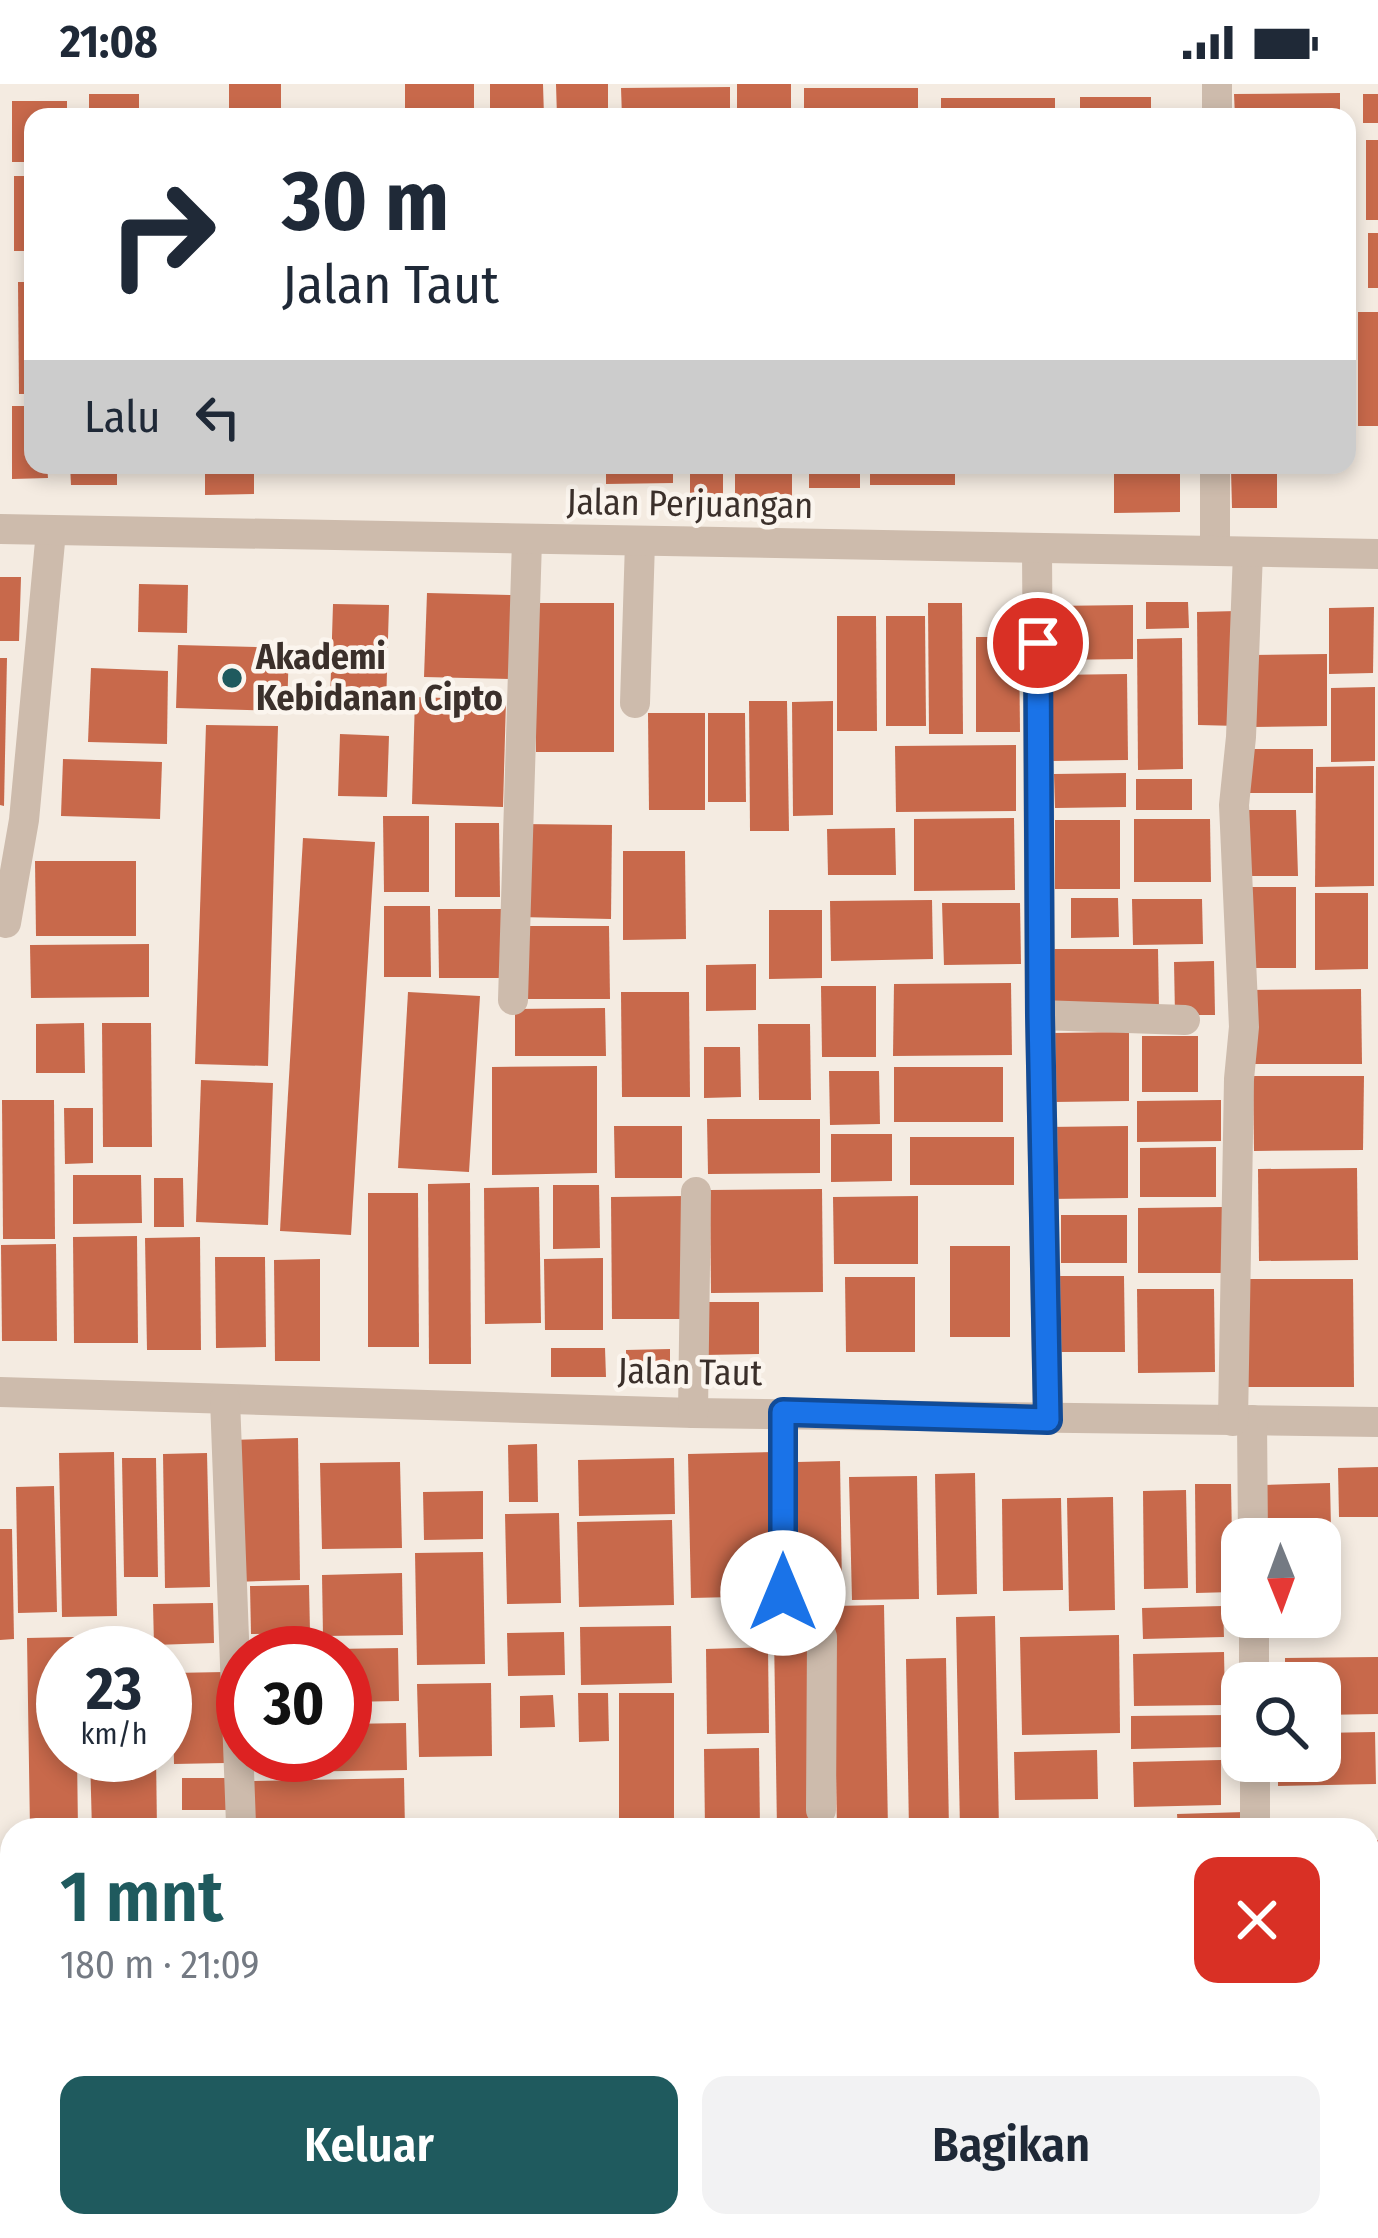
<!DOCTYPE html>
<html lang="id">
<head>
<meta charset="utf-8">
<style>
	body { margin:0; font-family:"Fira Sans Condensed",sans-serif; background:#f2f2f3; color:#1f2937; height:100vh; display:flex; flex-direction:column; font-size:45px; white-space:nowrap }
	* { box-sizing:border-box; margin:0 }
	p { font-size:39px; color:#747a83 }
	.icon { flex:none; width:66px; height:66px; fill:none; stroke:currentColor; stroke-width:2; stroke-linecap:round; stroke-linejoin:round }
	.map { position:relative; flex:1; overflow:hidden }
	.side { position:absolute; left:0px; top:1734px; width:1380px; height:420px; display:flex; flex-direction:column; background:#fff; border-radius:36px 36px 0 0; box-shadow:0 6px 18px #0003 }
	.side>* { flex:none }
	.top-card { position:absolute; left:24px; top:24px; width:1332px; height:366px; border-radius:24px; box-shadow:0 6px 18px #0003; background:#fff; color:#1f2937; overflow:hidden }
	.needle { width:78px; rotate:179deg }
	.tools { position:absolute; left:1221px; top:1434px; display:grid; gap:24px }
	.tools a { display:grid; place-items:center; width:120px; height:120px; border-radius:24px; background:#fff; box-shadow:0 6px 18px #0003; font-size:60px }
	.speed { position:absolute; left:36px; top:1542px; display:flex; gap:24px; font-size:60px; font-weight:700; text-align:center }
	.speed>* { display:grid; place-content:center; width:156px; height:156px; border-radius:50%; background:#fff; box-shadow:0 6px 18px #0003; line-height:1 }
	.speed small { font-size:30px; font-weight:400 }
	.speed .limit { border:18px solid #d22; background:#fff; color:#111 }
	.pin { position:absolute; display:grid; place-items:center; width:102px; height:102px; color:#fff; margin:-51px; border:6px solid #fff; border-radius:50%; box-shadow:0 3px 12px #0007 }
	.me { position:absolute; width:132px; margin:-66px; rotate:0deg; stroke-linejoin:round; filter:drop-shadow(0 0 9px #0008) }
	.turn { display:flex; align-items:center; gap:42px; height:252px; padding:0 60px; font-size:54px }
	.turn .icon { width:156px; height:156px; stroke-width:2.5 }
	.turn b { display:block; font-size:84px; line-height:102px }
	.then { display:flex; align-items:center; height:114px; padding:0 60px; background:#0003; gap:24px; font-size:45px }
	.round { display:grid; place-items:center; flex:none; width:126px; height:126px; border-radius:24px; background:#f2f2f3 }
	.headline { display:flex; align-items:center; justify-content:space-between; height:204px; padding:0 60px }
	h1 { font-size:72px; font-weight:600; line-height:90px; color:#1f5a5e }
	.button { display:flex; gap:24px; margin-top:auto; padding:24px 60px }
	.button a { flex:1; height:138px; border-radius:24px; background:#1f5a5e; color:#fff; font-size:48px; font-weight:600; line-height:138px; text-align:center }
	.button a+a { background:#f2f2f3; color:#1f2937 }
	.status { display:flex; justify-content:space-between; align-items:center; height:84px; padding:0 60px; background:#fff; direction:ltr }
	.status svg { height:33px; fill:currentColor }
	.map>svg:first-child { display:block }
	.building { fill:#c8694b }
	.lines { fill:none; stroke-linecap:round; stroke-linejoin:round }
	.minor { stroke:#cdbbac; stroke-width:30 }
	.tertiary { stroke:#cdbbac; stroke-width:30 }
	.route-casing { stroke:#114b97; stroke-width:30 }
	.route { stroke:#1a73e8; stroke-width:21 }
	.poi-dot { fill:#1f5a5e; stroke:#fbf5ee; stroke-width:4.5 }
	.labels { text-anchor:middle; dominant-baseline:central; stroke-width:9; stroke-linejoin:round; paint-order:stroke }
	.street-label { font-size:36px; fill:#3b302b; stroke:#fbf5ee }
	.poi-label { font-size:36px; font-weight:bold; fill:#3b302b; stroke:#fbf5ee; text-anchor:start }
</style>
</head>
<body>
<div class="status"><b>21:08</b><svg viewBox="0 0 49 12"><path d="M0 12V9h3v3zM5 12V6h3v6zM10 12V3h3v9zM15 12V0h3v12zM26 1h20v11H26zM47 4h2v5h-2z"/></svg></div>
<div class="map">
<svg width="1378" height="2154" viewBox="0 0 1378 2154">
	<rect width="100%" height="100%" fill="#f4ebe1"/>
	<g class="building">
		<rect x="229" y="0" width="52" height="33"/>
		<rect x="405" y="0" width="69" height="33"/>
		<polygon points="490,0 543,0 544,33 490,33"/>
		<polygon points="556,0 608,0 608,33 557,33"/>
		<rect x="737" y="0" width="54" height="33"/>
		<polygon points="730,3 730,33 622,33 621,4"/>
		<rect x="804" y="4" width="114" height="29"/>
		<polygon points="1340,9 1340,33 1235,33 1234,10"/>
		<rect x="89" y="10" width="50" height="23"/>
		<rect x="1363" y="10" width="15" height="29"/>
		<rect x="1080" y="13" width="71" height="20"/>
		<rect x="941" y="14" width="114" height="19"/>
		<polygon points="12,17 67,17 67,33 33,33 33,78 12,78"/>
		<rect x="1366" y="56" width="12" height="80"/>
		<rect x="14" y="92" width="19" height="75"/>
		<rect x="1368" y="149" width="10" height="55"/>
		<polygon points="18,198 33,198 33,310 19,310"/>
		<rect x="1358" y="228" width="20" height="114"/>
		<polygon points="12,322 33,322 33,381 47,381 48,394 12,395"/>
		<polygon points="70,381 117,381 117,401 71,401"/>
		<polygon points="205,381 254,381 254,410 205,411"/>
		<polygon points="606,381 673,381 673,399 606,400"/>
		<rect x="690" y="381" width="33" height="35"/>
		<rect x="735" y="381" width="57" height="35"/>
		<rect x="809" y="381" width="51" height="23"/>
		<rect x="870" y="381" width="85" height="20"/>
		<polygon points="1114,381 1180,381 1180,428 1114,429"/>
		<polygon points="1277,385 1277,424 1232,424 1231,386"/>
		<polygon points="0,493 21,493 19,557 0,557"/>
		<polygon points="139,500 188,501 187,549 138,548"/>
		<polygon points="427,509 513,511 510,595 424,593"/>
		<polygon points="1146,518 1188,518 1189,544 1146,545"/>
		<rect x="536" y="519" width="78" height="149"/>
		<polygon points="928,519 962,519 963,650 929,650"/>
		<polygon points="333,520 389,521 386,621 330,619"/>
		<polygon points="1133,521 1133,575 1050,576 1049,522"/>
		<polygon points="1374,523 1373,589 1329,590 1329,524"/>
		<polygon points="1237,527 1239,642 1198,641 1197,528"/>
		<polygon points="837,532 876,532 877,647 837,647"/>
		<polygon points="886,532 925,532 926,642 886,642"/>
		<polygon points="976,553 1019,553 1020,648 976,648"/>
		<polygon points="1182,554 1183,685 1138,686 1137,555"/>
		<polygon points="178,561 289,564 287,627 176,624"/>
		<polygon points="1327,570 1327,642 1252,643 1251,571"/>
		<polygon points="0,574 7,574 4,722 0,721"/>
		<polygon points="91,584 168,587 167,660 88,658"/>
		<polygon points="1127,590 1128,676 1051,677 1050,591"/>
		<polygon points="1375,603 1375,677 1331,678 1331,604"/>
		<polygon points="415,613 506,616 503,723 412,720"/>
		<polygon points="749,617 787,617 789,747 750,747"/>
		<polygon points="833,617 833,731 793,732 792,618"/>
		<polygon points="648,629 705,629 705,726 649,726"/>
		<polygon points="708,629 745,629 746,718 708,718"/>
		<polygon points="206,641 278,642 268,982 195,980"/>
		<polygon points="340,650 389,652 387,713 338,712"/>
		<polygon points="1016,661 1016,727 896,728 895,662"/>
		<rect x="1240" y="665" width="73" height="44"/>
		<polygon points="63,675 162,678 160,735 61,732"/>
		<polygon points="1374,682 1374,802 1315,803 1316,683"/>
		<polygon points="1126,689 1126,723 1055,724 1054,690"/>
		<rect x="1136" y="695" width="56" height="31"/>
		<polygon points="1238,726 1296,726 1298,792 1239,792"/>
		<polygon points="383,732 429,732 429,808 384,808"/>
		<polygon points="1014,734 1015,806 914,807 914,735"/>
		<polygon points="1134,735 1210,735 1211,798 1134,798"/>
		<rect x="1055" y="736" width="65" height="69"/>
		<polygon points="455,739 499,739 500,813 455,813"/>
		<polygon points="521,740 612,741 611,835 519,833"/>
		<polygon points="895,744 896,791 828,791 827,745"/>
		<polygon points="303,754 375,758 351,1151 280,1147"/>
		<polygon points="623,767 685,767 686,855 623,856"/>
		<polygon points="35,777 136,777 136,852 36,852"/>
		<polygon points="1245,803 1296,803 1296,884 1246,884"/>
		<polygon points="1315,809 1368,809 1368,885 1315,886"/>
		<polygon points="1071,814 1118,814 1119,853 1071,854"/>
		<polygon points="1132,815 1202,815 1203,860 1133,861"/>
		<polygon points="932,816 933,875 831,877 830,817"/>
		<polygon points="942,819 1020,819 1021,880 944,881"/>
		<polygon points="384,822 430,822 431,893 384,893"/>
		<polygon points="438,825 503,825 503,894 439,894"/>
		<polygon points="769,826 822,826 822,894 769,895"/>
		<polygon points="517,842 609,842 610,915 518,915"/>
		<polygon points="149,860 149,913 31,914 30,861"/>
		<polygon points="1053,865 1158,865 1159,926 1053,927"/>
		<polygon points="1214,877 1215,931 1175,931 1174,878"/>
		<polygon points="756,880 756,926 706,927 706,881"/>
		<polygon points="1011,899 1012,971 893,972 894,900"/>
		<polygon points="821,902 876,902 876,973 822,973"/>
		<polygon points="1361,905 1362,980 1246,980 1245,906"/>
		<polygon points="408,908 480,912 469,1088 398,1084"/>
		<polygon points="621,908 689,908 690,1013 622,1013"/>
		<polygon points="605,924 606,972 515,972 515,925"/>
		<polygon points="84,939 85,989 36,989 36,940"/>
		<polygon points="102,939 151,939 152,1063 103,1063"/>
		<polygon points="758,940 810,940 811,1016 759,1016"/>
		<polygon points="1129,948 1129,1017 1053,1018 1052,949"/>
		<rect x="1142" y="952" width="56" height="56"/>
		<polygon points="704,963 740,963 741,1013 704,1014"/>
		<polygon points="597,982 597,1089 492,1091 492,983"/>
		<rect x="894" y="983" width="109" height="55"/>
		<polygon points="829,987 879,987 880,1040 830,1041"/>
		<polygon points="1253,992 1364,992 1363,1066 1254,1067"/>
		<polygon points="201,996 273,999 268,1141 196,1138"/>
		<polygon points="2,1016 54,1016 55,1155 3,1155"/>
		<polygon points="1221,1016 1221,1057 1137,1058 1137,1017"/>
		<polygon points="64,1024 93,1024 93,1079 65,1080"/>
		<polygon points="707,1035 820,1035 820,1089 708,1090"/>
		<polygon points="614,1042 682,1042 682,1094 615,1094"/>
		<polygon points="1128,1042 1128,1114 1048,1115 1047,1043"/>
		<polygon points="831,1050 892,1050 892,1097 831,1098"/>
		<rect x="910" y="1053" width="104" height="48"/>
		<polygon points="1216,1063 1216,1113 1140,1113 1140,1064"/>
		<polygon points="1357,1084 1358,1176 1259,1177 1258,1085"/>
		<polygon points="73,1091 141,1091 142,1139 73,1140"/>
		<polygon points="154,1094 183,1094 184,1143 154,1143"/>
		<polygon points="470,1099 471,1280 429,1280 428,1100"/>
		<polygon points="553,1101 599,1101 600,1164 553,1165"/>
		<polygon points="539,1103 541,1239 485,1240 484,1104"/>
		<polygon points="822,1105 823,1208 711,1209 710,1106"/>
		<polygon points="368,1109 418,1109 419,1263 368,1263"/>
		<polygon points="685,1112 686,1235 612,1235 611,1113"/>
		<polygon points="918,1112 918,1180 834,1180 833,1113"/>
		<polygon points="1223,1123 1224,1189 1138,1189 1138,1124"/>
		<rect x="1061" y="1131" width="66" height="48"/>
		<polygon points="137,1152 138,1259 74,1259 73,1153"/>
		<polygon points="200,1153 201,1266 147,1266 145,1154"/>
		<polygon points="56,1160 57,1257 2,1257 1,1161"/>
		<rect x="950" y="1162" width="60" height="91"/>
		<polygon points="215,1173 265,1173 266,1263 216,1264"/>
		<polygon points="603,1174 603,1246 545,1246 544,1175"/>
		<polygon points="320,1175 320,1277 275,1277 274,1176"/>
		<polygon points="1057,1192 1124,1192 1125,1268 1057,1268"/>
		<polygon points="845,1193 915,1193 915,1268 846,1268"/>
		<polygon points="1245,1195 1353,1195 1354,1303 1245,1303"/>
		<polygon points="1137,1205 1214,1205 1215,1288 1138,1289"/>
		<polygon points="704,1218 759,1218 759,1270 704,1271"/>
		<polygon points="551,1264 605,1264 606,1293 551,1293"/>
		<polygon points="670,1265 670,1295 626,1296 626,1266"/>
		<polygon points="298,1354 300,1496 232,1498 230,1356"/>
		<polygon points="537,1360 538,1418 509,1418 508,1361"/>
		<polygon points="114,1368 117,1532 62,1533 59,1369"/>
		<polygon points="776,1368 778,1512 691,1514 688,1370"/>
		<polygon points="207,1369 210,1503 165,1504 163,1370"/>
		<polygon points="122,1374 156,1374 158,1493 124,1493"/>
		<polygon points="674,1374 675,1430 579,1432 578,1376"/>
		<polygon points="840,1377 842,1505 799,1506 797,1378"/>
		<polygon points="400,1378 402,1464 322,1465 320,1379"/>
		<polygon points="1378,1383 1378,1433 1339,1433 1338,1384"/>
		<polygon points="975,1389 977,1510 937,1511 935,1390"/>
		<polygon points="917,1392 919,1515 852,1516 849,1393"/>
		<polygon points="1330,1399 1332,1488 1320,1489 1320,1455 1263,1455 1262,1401"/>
		<polygon points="1195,1400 1231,1400 1233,1508 1196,1509"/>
		<polygon points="54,1402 57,1528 18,1529 16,1403"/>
		<polygon points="1186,1406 1188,1504 1144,1505 1143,1407"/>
		<polygon points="483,1407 483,1455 424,1456 423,1408"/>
		<polygon points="1113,1413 1115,1526 1069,1527 1067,1414"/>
		<polygon points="1061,1414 1063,1506 1003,1507 1002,1415"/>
		<polygon points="559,1429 561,1519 507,1520 505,1430"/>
		<polygon points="672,1436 674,1521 579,1523 577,1438"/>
		<polygon points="0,1445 12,1445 14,1555 0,1556"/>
		<polygon points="483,1468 485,1580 417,1581 415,1469"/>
		<polygon points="402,1489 403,1551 323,1552 322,1491"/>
		<polygon points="309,1501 310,1549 251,1550 250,1502"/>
		<polygon points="213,1519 214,1559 154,1561 153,1520"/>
		<polygon points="884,1521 888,1746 837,1746 833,1522"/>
		<polygon points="1223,1522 1224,1553 1143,1555 1142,1524"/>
		<polygon points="995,1532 999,1746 960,1746 956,1533"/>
		<polygon points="671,1542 672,1599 581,1601 580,1543"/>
		<polygon points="564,1548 565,1591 508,1592 507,1549"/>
		<polygon points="814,1549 817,1746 777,1746 774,1550"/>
		<polygon points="1119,1551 1120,1649 1022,1651 1020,1553"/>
		<polygon points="120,1552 120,1569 83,1569 83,1553"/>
		<polygon points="75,1553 75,1569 63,1569 63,1671 77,1671 78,1746 30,1746 27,1554"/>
		<polygon points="768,1563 769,1649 707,1650 706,1565"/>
		<polygon points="398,1564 399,1617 345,1618 345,1569 334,1569 334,1565"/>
		<polygon points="1224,1568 1225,1621 1134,1622 1133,1570"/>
		<polygon points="165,1569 170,1569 171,1650 165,1650"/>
		<polygon points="1378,1573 1378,1630 1320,1631 1320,1599 1285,1599 1285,1574"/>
		<polygon points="946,1574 949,1746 909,1746 906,1575"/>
		<polygon points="225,1588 226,1679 174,1680 172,1589"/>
		<polygon points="491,1599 492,1672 419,1673 417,1600"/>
		<polygon points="578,1609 608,1609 609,1657 579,1658"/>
		<rect x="619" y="1609" width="55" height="137"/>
		<polygon points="553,1611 555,1643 520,1644 520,1612"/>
		<polygon points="1228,1631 1228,1663 1131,1665 1131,1632"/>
		<polygon points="406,1639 407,1686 284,1688 283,1671 345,1671 345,1640"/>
		<polygon points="1375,1648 1376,1700 1278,1702 1278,1677 1320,1677 1320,1649"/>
		<polygon points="759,1664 760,1746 705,1746 704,1665"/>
		<polygon points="1097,1666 1098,1715 1015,1716 1014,1668"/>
		<polygon points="90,1671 156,1671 157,1746 92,1746"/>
		<polygon points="1221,1676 1221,1721 1134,1723 1133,1678"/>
		<rect x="182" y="1694" width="44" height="32"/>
		<polygon points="404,1694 405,1746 253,1746 253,1697"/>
		<polygon points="1245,1728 1245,1746 1178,1746 1177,1730"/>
		<polygon points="1093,1734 1093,1746 1004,1746 1004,1736"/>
		<polygon points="227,1735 228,1746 175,1746 175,1736"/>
		<polygon points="1172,1738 1172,1746 1111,1746 1111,1739"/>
		<rect x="1368" y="1756" width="10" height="72"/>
		<rect x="1368" y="1842" width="10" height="63"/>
		<rect x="1368" y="2026" width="10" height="54"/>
	</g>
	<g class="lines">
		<g class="minor">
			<polyline points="1217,33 1217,0"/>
			<polyline points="1215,381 1215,466"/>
			<polyline points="1037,466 1040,931 1048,1336"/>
			<polyline points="635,619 640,458"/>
			<polyline points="6,839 24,736 51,447"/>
			<polyline points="513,916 527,456"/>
			<polyline points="1040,931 1185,936"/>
			<polyline points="0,1308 693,1329 1378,1338"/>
			<polyline points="225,1315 241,1740"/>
			<polyline points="693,1329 696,1108"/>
			<path d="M 783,1329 L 783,1509 C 791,1530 817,1532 822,1553 L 821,1726"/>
			<polyline points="1252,1336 1253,1455"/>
			<polyline points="1233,1337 1239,995 1244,943 1234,721 1241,653 1248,468"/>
			<polyline points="1254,1533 1254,1599"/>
			<polyline points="1255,1677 1255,1746"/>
			<polyline points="1368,1914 1378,1914"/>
			<polyline points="1258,2142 1258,2154"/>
			<polyline points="0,2146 340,2154"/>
			<polyline points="670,2154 670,2142"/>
		</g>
		<polyline class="tertiary" points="0,445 1378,470"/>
	</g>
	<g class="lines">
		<g class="route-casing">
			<polyline id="route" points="783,1509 783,1328 1048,1336 1040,931 1038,559"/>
		</g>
		<use href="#route" class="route"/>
	</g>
	<circle class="poi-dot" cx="232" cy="594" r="12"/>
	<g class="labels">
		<g class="street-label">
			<text transform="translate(690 420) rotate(1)">Jalan Perjuangan</text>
			<text transform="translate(690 1288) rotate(1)">Jalan Taut</text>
		</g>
		<g class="poi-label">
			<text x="256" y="573">Akademi<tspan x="256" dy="41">Kebidanan Cipto</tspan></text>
		</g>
	</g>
</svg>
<div class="tools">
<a><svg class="needle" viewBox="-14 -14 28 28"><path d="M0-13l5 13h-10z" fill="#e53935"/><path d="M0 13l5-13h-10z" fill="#747a83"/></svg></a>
<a><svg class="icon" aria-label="search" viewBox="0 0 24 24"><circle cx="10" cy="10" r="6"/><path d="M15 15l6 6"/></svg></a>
</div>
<div class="speed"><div>23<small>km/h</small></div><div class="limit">30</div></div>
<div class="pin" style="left:1038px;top:559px;background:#d93025"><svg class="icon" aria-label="arrive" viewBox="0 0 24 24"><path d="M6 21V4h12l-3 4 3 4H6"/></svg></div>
<svg class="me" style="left:783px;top:1509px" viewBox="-20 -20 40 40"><circle r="19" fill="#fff"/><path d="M0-13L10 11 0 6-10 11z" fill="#1a73e8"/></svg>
<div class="top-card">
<div class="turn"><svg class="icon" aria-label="right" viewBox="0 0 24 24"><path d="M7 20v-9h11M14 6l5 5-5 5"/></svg><div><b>30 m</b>Jalan Taut</div></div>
<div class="then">Lalu<svg class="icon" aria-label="left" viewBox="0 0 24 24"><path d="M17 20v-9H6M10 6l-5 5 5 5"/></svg></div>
</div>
<section class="side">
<div class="headline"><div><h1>1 mnt</h1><p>180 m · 21:09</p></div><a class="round" style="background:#d93025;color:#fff"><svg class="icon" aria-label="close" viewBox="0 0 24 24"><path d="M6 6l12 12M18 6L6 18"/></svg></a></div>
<div class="button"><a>Keluar</a><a>Bagikan</a></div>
</section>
</div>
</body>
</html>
